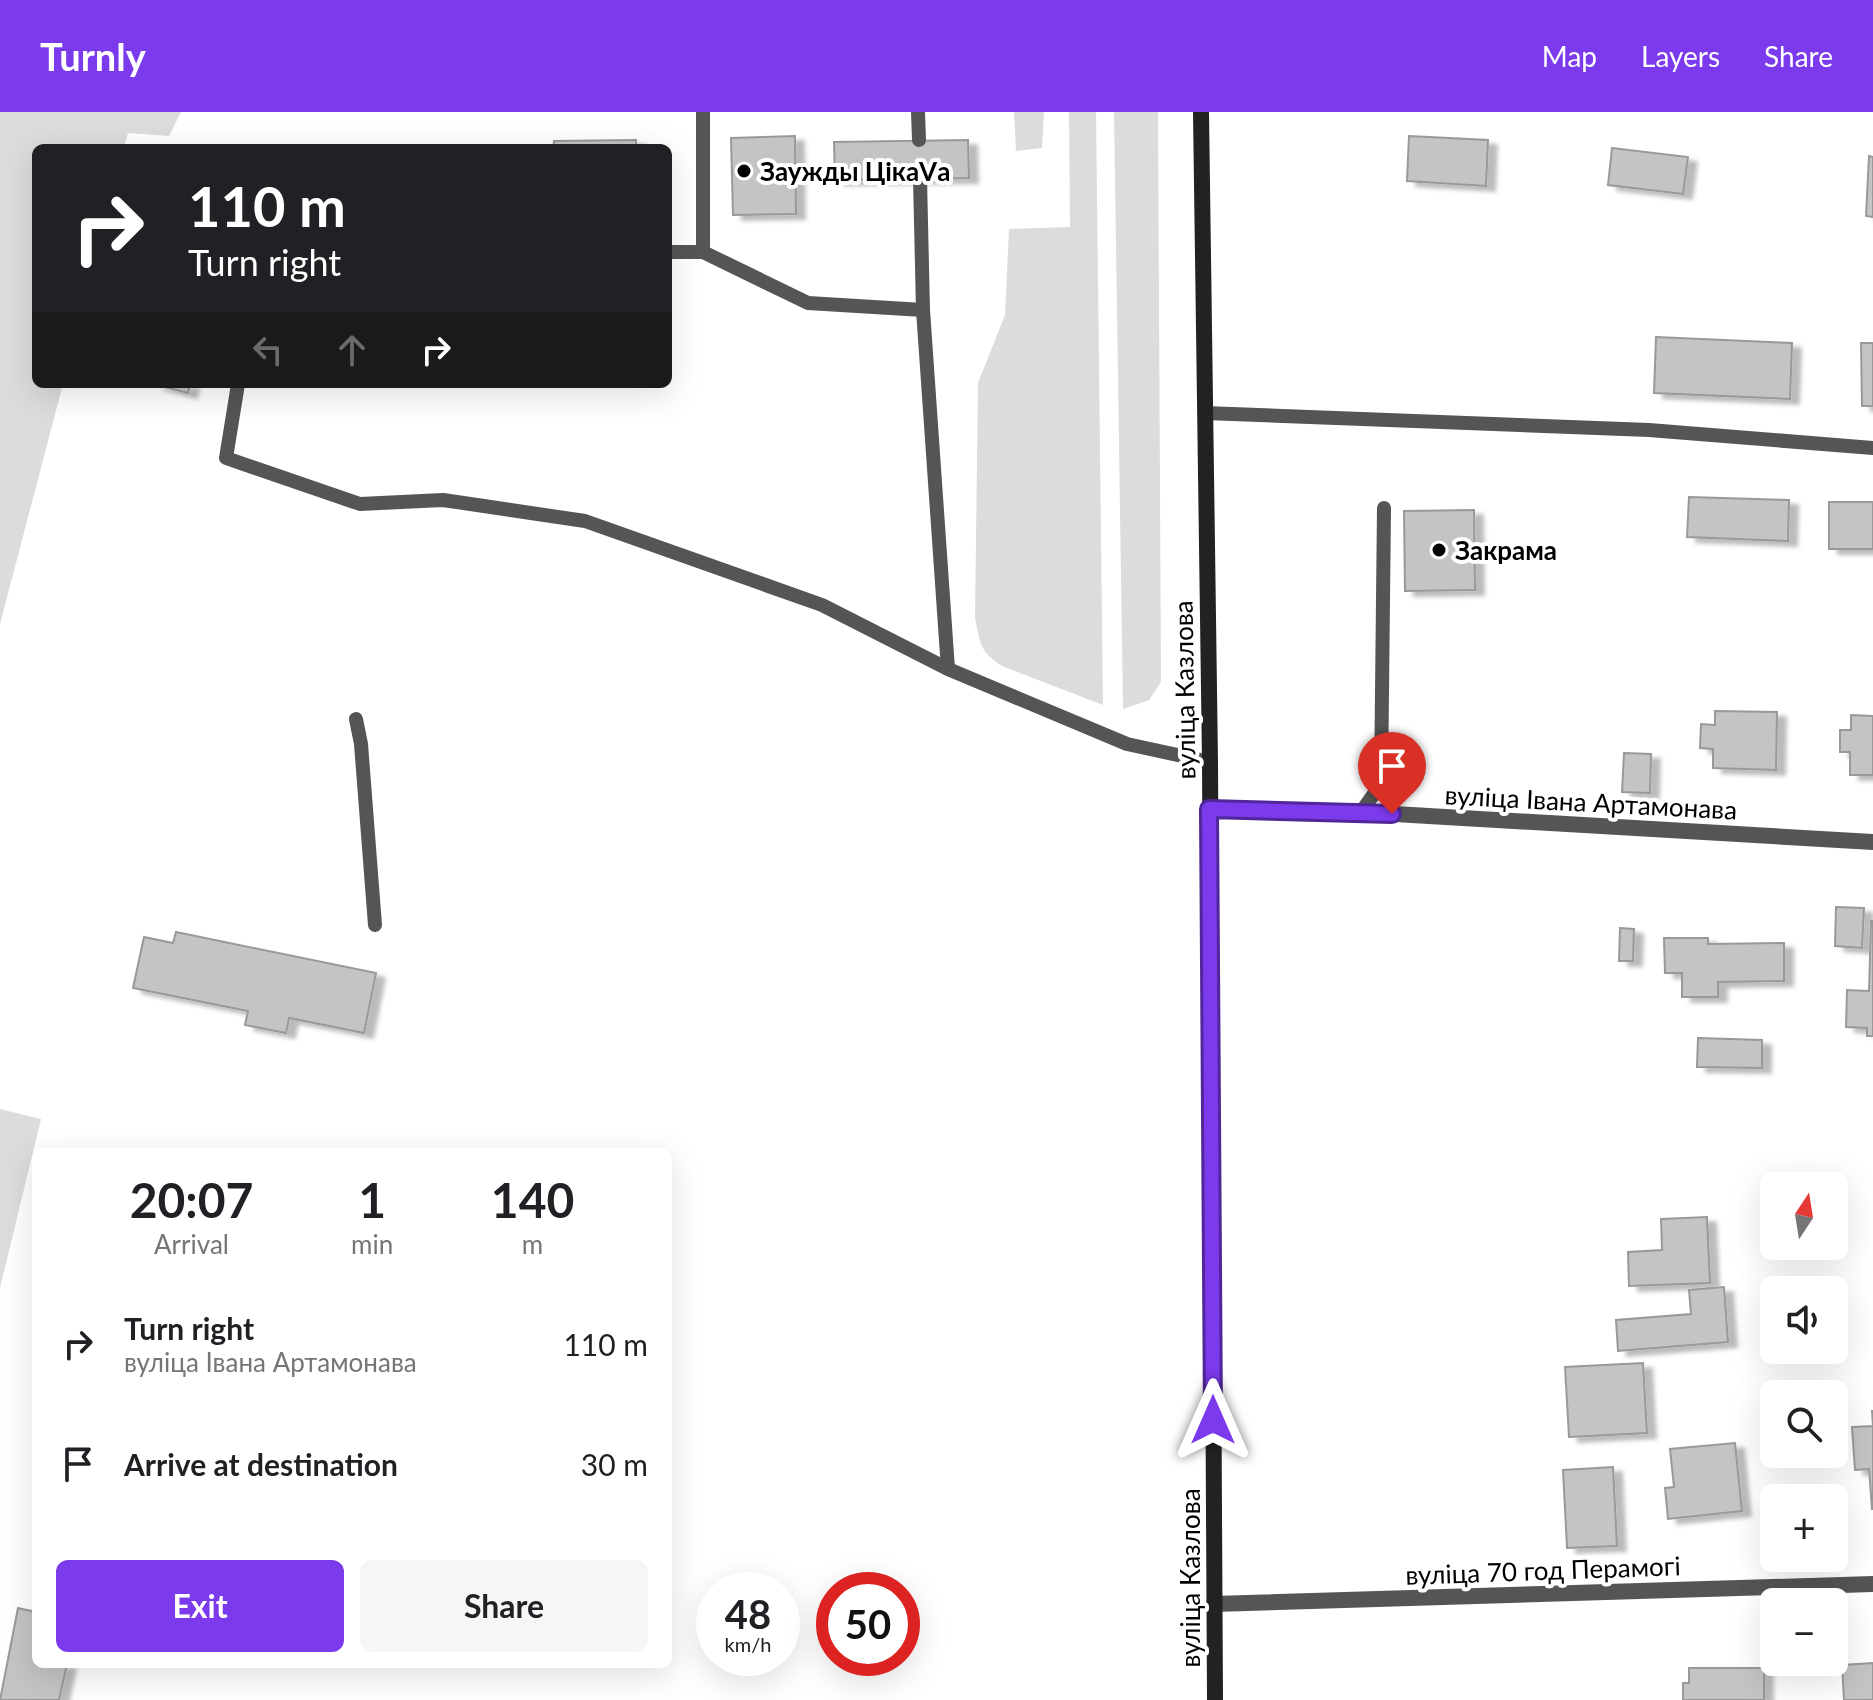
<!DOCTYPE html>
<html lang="en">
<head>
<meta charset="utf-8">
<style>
	body { margin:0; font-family:Lato,sans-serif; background:#f6f6f6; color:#202124; height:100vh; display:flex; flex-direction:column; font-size:30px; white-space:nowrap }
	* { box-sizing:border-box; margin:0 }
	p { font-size:26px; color:#757577 }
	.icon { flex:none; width:44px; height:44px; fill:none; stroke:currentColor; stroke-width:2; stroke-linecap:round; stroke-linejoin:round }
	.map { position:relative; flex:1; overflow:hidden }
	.details { position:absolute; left:32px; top:1036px; width:640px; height:520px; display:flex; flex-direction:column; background:#fff; border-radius:12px; box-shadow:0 8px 32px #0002 }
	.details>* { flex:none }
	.hud { position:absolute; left:32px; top:32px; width:640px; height:244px; border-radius:12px; box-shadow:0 8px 32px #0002; background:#202124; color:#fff; overflow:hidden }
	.needle { width:52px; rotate:12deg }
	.buttons { position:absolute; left:1760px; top:1060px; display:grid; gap:16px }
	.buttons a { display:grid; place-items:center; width:88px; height:88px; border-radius:12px; background:#fff; box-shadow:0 8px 32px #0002; font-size:40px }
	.speed { position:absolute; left:696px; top:1460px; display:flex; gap:16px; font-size:40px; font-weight:700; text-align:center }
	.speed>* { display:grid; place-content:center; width:104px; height:104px; border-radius:50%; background:#fff; box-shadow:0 8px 32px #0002; line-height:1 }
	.speed small { font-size:20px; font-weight:400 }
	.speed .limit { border:12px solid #d22; background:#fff; color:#111 }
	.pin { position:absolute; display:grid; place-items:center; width:68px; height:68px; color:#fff; margin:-82px -34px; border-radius:50% 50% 50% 0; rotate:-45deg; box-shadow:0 0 8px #0007 }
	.pin .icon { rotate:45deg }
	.me { position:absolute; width:88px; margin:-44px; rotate:0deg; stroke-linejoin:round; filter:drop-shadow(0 0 6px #0008) }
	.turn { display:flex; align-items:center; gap:28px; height:168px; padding:0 24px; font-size:36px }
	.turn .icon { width:104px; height:104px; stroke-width:2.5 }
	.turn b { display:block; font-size:56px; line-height:68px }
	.lanes { display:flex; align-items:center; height:76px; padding:0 24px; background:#0003; justify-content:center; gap:40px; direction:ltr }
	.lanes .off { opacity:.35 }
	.eta { display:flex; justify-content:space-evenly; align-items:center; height:136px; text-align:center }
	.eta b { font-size:48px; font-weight:700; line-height:56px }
	.cta { display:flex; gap:16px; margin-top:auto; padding:16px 24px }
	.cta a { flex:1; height:92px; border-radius:12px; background:#7c3aed; color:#fff; font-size:32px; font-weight:700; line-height:92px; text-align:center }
	.cta a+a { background:#f6f6f6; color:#202124 }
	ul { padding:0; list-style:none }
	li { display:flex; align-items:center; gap:24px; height:120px; padding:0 24px }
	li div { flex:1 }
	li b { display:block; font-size:30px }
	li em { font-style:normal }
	header { display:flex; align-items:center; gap:48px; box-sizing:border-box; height:112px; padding:0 40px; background:#7c3aed; color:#fff }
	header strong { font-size:38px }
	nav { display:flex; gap:44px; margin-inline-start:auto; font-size:28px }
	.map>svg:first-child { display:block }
	.green { fill:#dcdcdc }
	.building { fill:#c4c4c4; stroke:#999; stroke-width:2; filter:url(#shadow) }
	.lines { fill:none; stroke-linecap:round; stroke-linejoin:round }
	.service { stroke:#555; stroke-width:14 }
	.minor { stroke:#555; stroke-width:16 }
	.secondary { stroke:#222; stroke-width:16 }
	.route-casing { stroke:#51269a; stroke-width:20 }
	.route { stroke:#7c3aed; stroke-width:14 }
	.poi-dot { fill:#000; stroke:#fff; stroke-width:3 }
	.labels { text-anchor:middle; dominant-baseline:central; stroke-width:8; stroke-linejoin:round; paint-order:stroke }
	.poi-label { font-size:26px; font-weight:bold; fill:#000; stroke:#fff; text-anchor:start }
	.street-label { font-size:26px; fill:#000; stroke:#fff }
</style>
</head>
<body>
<header>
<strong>Turnly</strong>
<nav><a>Map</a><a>Layers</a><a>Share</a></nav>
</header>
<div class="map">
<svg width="1873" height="1588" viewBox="0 0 1873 1588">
	<defs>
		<filter id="shadow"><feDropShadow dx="9" dy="5" stdDeviation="2" flood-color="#0004"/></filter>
	</defs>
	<rect width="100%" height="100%" fill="#fff"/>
	<g class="green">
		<polygon points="0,0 181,0 169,24 128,21 124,36 36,36 36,272 63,272 0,512"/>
		<polygon points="1014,0 1044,0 1042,36 1016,39"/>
		<path d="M 1069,0 L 1096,0 L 1103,593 L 1002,554 C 980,540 980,531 975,506 L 978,271 L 1005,203 L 1009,117 L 1070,115 Z"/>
		<polygon points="1114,0 1158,0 1161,570 1149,588 1123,597"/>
		<polygon points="0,997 41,1007 0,1176"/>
	</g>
	<g class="building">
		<polygon points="795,24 796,102 733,103 731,26"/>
		<polygon points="1409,24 1488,28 1486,74 1407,69"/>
		<polygon points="636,28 636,36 553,36 554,29"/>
		<polygon points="968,28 969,66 835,68 834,30"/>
		<polygon points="1612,36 1688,45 1683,82 1608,73"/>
		<polygon points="1869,44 1873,45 1873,105 1866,104"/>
		<polygon points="1656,225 1792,231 1790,287 1654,281"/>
		<polygon points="1861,231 1873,231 1873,294 1862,294"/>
		<polygon points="153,272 190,272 188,281"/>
		<polygon points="1689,385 1789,388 1788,429 1687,425"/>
		<rect x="1829" y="390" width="44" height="47"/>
		<polygon points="1474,398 1475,478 1405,479 1404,399"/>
		<polygon points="1715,599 1777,600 1776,658 1713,656 1713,637 1700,636 1701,612 1715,613"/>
		<polygon points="1851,603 1873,604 1873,663 1850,663 1850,640 1840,640 1840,618 1851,618"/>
		<polygon points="1624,641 1651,642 1650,681 1622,680"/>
		<polygon points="1836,795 1864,796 1862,836 1835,834"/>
		<polygon points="1871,809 1873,809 1873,924 1867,924 1867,916 1846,915 1847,878 1869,879"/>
		<polygon points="1620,816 1634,817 1633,849 1619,849"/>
		<polygon points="176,820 376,861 364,921 289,906 286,921 245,913 248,899 133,876 144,825 173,831"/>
		<polygon points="1664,826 1708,826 1708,832 1784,831 1784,869 1718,870 1718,885 1682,885 1682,861 1665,861"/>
		<polygon points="1698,926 1762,928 1762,956 1697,955"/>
		<polygon points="1707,1105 1710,1171 1629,1174 1628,1140 1662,1138 1661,1107"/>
		<polygon points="1724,1175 1728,1230 1618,1239 1616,1208 1691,1202 1689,1178"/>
		<polygon points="1643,1251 1647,1321 1569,1325 1565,1255"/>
		<polygon points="1872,1299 1873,1299 1873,1397 1872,1397 1869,1357 1855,1358 1852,1315 1873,1314"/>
		<polygon points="1735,1331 1742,1399 1668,1407 1665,1376 1674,1375 1670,1337"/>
		<polygon points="1613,1355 1617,1434 1567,1436 1563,1358"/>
		<polygon points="18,1496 36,1500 36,1552 67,1552 59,1588 0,1588"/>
		<polygon points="1873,1551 1873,1588 1844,1588 1842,1553"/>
		<polygon points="1689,1556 1764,1556 1764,1588 1683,1588 1683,1571 1689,1571"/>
	</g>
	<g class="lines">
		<g class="service">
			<polyline points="918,0 919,28"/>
			<polyline points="920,66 923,198 948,557"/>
			<polyline points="668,140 703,140 808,191 923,198"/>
			<polyline points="703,140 703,0"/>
			<polyline points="238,272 226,346 360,392 443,388 585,409 822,493 948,557 1127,632 1210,650"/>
			<polyline points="1205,301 1649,318 1873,336"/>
			<polyline points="356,607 361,632 375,813"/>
			<polyline points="1361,700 1381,672 1384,396"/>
		</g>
		<g class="minor">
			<polyline points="1209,697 1361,700 1873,730"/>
			<polyline points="1214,1492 1873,1472"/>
		</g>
		<polyline class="secondary" points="1201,0 1210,650 1215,1588"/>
	</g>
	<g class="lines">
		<g class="route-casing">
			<polyline id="route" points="1213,1308 1209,697 1392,702"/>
		</g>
		<use href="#route" class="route"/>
	</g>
	<g class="poi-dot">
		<circle cx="744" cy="59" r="8"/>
		<circle cx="1439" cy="438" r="8"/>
	</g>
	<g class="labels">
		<g class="poi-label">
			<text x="760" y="59">Заужды ЦікаVа</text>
			<text x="1455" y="438">Закрама</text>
		</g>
		<g class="street-label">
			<text transform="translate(1184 578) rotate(-91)">вуліца Казлова</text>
			<text transform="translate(1591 690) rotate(3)">вуліца Івана Артамонава</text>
			<text transform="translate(1543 1458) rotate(-2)">вуліца 70 год Перамогі</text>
			<text transform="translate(1190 1466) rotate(-90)">вуліца Казлова</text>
		</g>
	</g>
</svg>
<div class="buttons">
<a><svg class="needle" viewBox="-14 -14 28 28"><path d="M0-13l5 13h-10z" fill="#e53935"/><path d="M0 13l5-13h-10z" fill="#757577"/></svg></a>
<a><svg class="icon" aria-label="sound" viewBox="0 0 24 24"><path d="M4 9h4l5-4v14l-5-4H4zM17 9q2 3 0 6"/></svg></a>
<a><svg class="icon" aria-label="search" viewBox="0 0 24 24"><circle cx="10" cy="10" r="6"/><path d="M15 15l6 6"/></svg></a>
<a>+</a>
<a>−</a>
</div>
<div class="speed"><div>48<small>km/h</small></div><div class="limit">50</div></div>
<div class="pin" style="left:1392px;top:702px;background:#d93025"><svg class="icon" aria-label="arrive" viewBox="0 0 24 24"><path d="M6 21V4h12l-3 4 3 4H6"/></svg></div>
<svg class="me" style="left:1213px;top:1308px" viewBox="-20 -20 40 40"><path d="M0-17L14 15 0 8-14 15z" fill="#7c3aed" stroke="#fff" stroke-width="4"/></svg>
<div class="hud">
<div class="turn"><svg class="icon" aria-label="right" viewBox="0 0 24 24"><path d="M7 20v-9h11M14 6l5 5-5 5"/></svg><div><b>110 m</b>Turn right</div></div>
<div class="lanes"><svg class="icon off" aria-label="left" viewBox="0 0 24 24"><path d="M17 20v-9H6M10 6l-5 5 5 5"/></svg><svg class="icon off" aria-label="ahead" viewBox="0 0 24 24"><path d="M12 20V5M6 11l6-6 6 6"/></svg><svg class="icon" aria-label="right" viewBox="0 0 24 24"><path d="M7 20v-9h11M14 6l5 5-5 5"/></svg></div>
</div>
<section class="details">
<div class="eta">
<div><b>20:07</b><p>Arrival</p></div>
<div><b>1</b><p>min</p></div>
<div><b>140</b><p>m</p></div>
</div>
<ul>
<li><svg class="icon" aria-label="right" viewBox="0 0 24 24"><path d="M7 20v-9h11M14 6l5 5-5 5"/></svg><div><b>Turn right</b><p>вуліца Івана Артамонава</p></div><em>110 m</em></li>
<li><svg class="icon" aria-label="arrive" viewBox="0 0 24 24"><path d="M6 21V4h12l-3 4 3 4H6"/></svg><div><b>Arrive at destination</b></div><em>30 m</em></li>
</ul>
<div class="cta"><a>Exit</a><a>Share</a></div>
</section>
</div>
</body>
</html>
